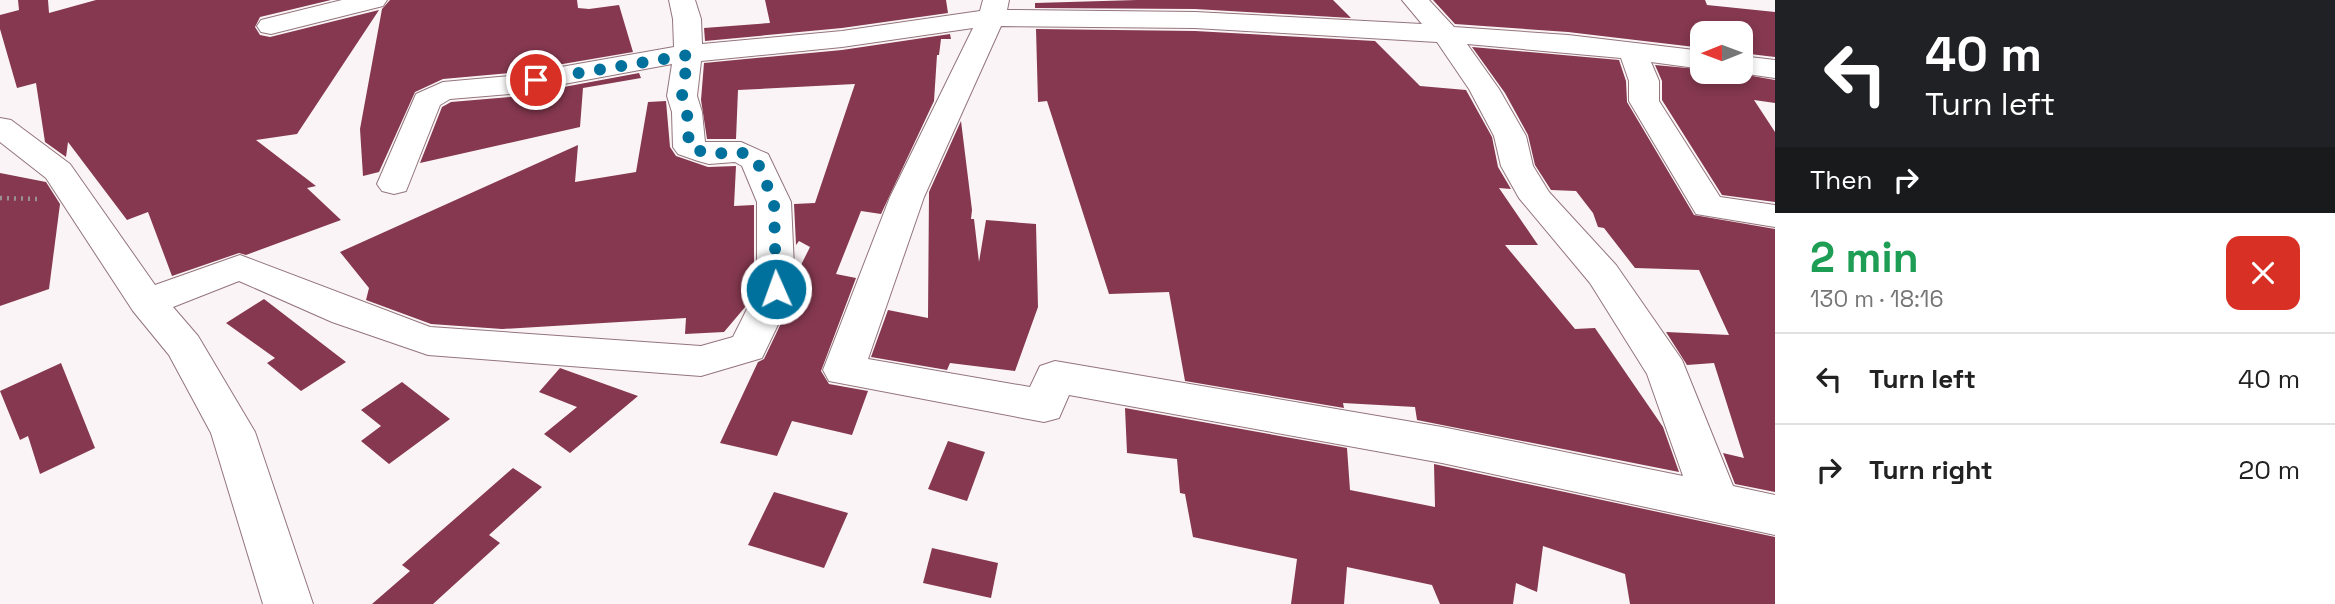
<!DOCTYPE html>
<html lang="en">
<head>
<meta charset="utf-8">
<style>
	body { margin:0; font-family:"Space Grotesk",sans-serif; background:#f6f6f6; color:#222; height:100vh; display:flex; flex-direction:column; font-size:26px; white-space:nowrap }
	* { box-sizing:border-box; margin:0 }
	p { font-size:23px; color:#767676 }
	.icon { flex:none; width:38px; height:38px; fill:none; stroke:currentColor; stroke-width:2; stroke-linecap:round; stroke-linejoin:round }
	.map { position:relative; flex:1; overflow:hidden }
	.details { display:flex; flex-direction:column; background:#fff; width:560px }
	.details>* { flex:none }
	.guide { background:#202124; color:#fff; overflow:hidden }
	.needle { width:46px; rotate:269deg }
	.controls { position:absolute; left:1690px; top:21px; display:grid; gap:14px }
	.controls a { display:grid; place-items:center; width:63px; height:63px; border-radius:14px; background:#fff; box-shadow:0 4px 10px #0003; font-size:35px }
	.pin { position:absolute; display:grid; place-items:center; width:60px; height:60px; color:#fff; margin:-30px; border:4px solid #fff; border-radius:50%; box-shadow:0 2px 7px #0007 }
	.me { position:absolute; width:77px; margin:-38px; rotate:358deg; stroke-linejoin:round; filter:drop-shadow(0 0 5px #0008) }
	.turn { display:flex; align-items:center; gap:24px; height:147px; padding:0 35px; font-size:32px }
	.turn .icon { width:91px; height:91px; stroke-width:2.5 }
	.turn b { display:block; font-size:49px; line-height:60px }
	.then { display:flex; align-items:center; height:66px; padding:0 35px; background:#0003; gap:14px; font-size:26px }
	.round { display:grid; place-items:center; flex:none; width:74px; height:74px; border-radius:14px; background:#f6f6f6 }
	.summary { display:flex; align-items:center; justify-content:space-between; height:119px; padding:0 35px }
	h1 { font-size:42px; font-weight:800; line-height:52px; color:#1e9e55 }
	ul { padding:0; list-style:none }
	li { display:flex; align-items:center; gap:21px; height:91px; padding:0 35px; border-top:2px solid #e0e0e0 }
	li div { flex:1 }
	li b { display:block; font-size:26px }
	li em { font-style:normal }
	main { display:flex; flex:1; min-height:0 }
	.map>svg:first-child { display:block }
	.building { fill:#85384f }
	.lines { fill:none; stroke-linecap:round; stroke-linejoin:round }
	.minor-casing { stroke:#93757c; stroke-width:2 }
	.path { stroke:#9b9294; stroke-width:4.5; stroke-dasharray:2 5; stroke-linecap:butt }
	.minor { fill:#fff; fill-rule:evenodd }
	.route { stroke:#00719c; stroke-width:12; stroke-dasharray:0 21.6 }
</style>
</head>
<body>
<main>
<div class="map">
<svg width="1775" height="604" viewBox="0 0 1775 604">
	<rect width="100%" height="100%" fill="#fbf4f6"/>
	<g class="building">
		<polygon points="18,0 48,0 49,13 96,0 331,0 260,17 255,27 260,35 270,37 379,10 297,134 256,140 316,186 307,188 341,220 246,255 239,253 172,276 148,212 127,220 68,142 66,157 45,142 36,83 17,88 0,29 0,15 19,10"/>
		<polygon points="390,0 577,0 578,8 589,9 619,5 633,52 510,73 443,79 415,92 379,172 363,176 360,129 382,9"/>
		<polygon points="765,0 946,0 948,13 842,28 705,41 704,28 770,23"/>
		<polygon points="1137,0 1333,0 1351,18 1195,9 1035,8 1035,3"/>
		<polygon points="1433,0 1705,0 1707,5 1775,12 1775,57 1741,53 1741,33 1703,33 1703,48 1568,32 1455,24"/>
		<polygon points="1036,29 1195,31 1375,41 1420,86 1466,90 1492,137 1498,167 1511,189 1499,188 1538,245 1505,245 1575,329 1595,328 1663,427 1679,472 1417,420 1415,407 1343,403 1344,408 1185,381 1169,292 1109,294 1047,101 1038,102"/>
		<polygon points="950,34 951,39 941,39 939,55 937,55 934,101 881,214 861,211 836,274 856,278 821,371 829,384 868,391 852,435 792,421 777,456 720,443 758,362 764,359 797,290 797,273 810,247 799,241 796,245 794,204 815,203 855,84 738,90 736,139 707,139 701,100 704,63 842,50"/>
		<polygon points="1472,47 1619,60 1626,81 1627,102 1694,215 1775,229 1775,492 1735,484 1723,453 1744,458 1714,363 1687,365 1666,332 1729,335 1699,270 1635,268 1604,228 1598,227 1593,213 1576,191 1551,190 1535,165 1528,135 1505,93"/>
		<polygon points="1655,65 1730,72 1775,80 1775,103 1754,100 1775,132 1775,202 1722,195 1662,100 1662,81"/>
		<polygon points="639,73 641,78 583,88 580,127 420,163 442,107 451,102 510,97"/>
		<polygon points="666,101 670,147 676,156 708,167 736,166 734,206 754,205 754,288 746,306 724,332 685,334 686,318 502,329 431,324 366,300 369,288 340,252 578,145 575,182 636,172 648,102"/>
		<polygon points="961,121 972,210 971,219 974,219 979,262 986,220 1036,224 1038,307 1015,371 950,363 947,370 871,357 888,310 928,318 929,192"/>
		<polygon points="0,173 46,182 60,204 49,289 0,306"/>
		<polygon points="264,299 346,362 301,391 267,363 275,358 226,323"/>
		<polygon points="61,363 95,448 40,474 28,436 20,440 0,391"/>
		<polygon points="560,368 638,396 570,453 544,434 577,407 539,392"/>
		<polygon points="402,382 450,419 389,464 361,441 381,426 361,410"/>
		<polygon points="1125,408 1347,448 1350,490 1435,507 1434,464 1775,537 1775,604 1630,604 1625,574 1543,546 1537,592 1516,583 1513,604 1440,604 1432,585 1347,567 1344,604 1291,604 1297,559 1193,537 1185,494 1180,493 1177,459 1127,453"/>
		<polygon points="948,441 985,452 967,501 928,489"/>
		<polygon points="513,468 542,487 489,535 500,543 433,604 372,604 410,571 402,565"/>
		<polygon points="774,492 848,513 824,568 748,545"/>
		<polygon points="932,548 998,563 991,598 923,583"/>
	</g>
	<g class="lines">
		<g class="minor-casing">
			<g id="minor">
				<polygon points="342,0 387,0 383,6 271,34 261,32 257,26 261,20"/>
				<path d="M 669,0 L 695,0 L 701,19 L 702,44 L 842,31 L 980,11 L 983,0 L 1009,0 L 1007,10 L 1195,12 L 1422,24 L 1402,0 L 1429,0 L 1454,27 L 1568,35 L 1703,51 L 1703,69 L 1651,62 L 1659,81 L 1659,101 L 1720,197 L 1775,205 L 1775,227 L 1696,214 L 1629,101 L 1629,81 L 1621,58 L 1467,44 L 1499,89 L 1526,136 L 1533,166 L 1549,192 L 1616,265 L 1682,360 L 1733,486 L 1775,495 L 1775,535 L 1442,463 L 1069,395 L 1059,418 L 1044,422 L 829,381 L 823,370 L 890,197 L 973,28 L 842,47 L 701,61 L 697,96 L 702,112 L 705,142 L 741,142 L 768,154 L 791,202 L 795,289 L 762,358 L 701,376 L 428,355 L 332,322 L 239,281 L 173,307 L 198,336 L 255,432 L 313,604 L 263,604 L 211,433 L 169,355 L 133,311 L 46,178 L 0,142 L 0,118 L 11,120 L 70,164 L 155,285 L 240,255 L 430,327 L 701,346 L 733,337 L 757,289 L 757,202 L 742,166 L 735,162 L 709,164 L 698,161 L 678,154 L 673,147 L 672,112 L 667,96 L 672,64 L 510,94 L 450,99 L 440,105 L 406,191 L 394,194 L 382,191 L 377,184 L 416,94 L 443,82 L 510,76 L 674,47 L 673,19 ZM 1001,26 L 1195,28 L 1437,42 L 1469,89 L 1494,136 L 1501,166 L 1519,198 L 1590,283 L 1647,374 L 1683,476 L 1442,427 L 1055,361 L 1040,366 L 1030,387 L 868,359 L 924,197 Z"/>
				<polygon points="1741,56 1775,60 1775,78 1733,72 1741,72"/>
			</g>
		</g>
		<polyline class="path" points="0,198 37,199"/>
		<use href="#minor" class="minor"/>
	</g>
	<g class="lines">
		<polyline class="route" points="536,80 688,55 682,96 687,112 689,147 709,154 741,152 757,161 774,202 776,289"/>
	</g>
</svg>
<div class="controls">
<a><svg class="needle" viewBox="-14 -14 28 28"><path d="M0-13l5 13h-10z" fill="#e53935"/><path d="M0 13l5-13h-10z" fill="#767676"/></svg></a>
</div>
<div class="pin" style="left:536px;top:80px;background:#d93025"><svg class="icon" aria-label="arrive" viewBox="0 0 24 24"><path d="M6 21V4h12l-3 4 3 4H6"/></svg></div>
<svg class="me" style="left:776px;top:289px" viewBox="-20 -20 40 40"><circle r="17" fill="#00719c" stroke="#fff" stroke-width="3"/><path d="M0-11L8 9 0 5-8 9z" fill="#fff"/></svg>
</div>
<section class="details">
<div class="guide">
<div class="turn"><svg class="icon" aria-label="left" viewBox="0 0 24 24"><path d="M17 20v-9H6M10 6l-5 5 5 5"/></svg><div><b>40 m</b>Turn left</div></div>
<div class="then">Then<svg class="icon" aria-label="right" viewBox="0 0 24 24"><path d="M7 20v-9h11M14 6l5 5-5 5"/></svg></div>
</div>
<div class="summary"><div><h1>2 min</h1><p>130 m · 18:16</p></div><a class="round" style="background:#d93025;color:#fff"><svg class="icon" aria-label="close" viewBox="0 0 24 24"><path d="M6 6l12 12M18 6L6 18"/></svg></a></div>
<ul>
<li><svg class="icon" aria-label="left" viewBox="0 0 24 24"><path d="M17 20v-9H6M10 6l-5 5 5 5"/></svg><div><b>Turn left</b></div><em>40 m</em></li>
<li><svg class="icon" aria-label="right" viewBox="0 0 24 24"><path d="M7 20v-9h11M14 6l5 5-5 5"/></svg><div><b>Turn right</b></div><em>20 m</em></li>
</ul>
</section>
</main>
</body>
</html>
